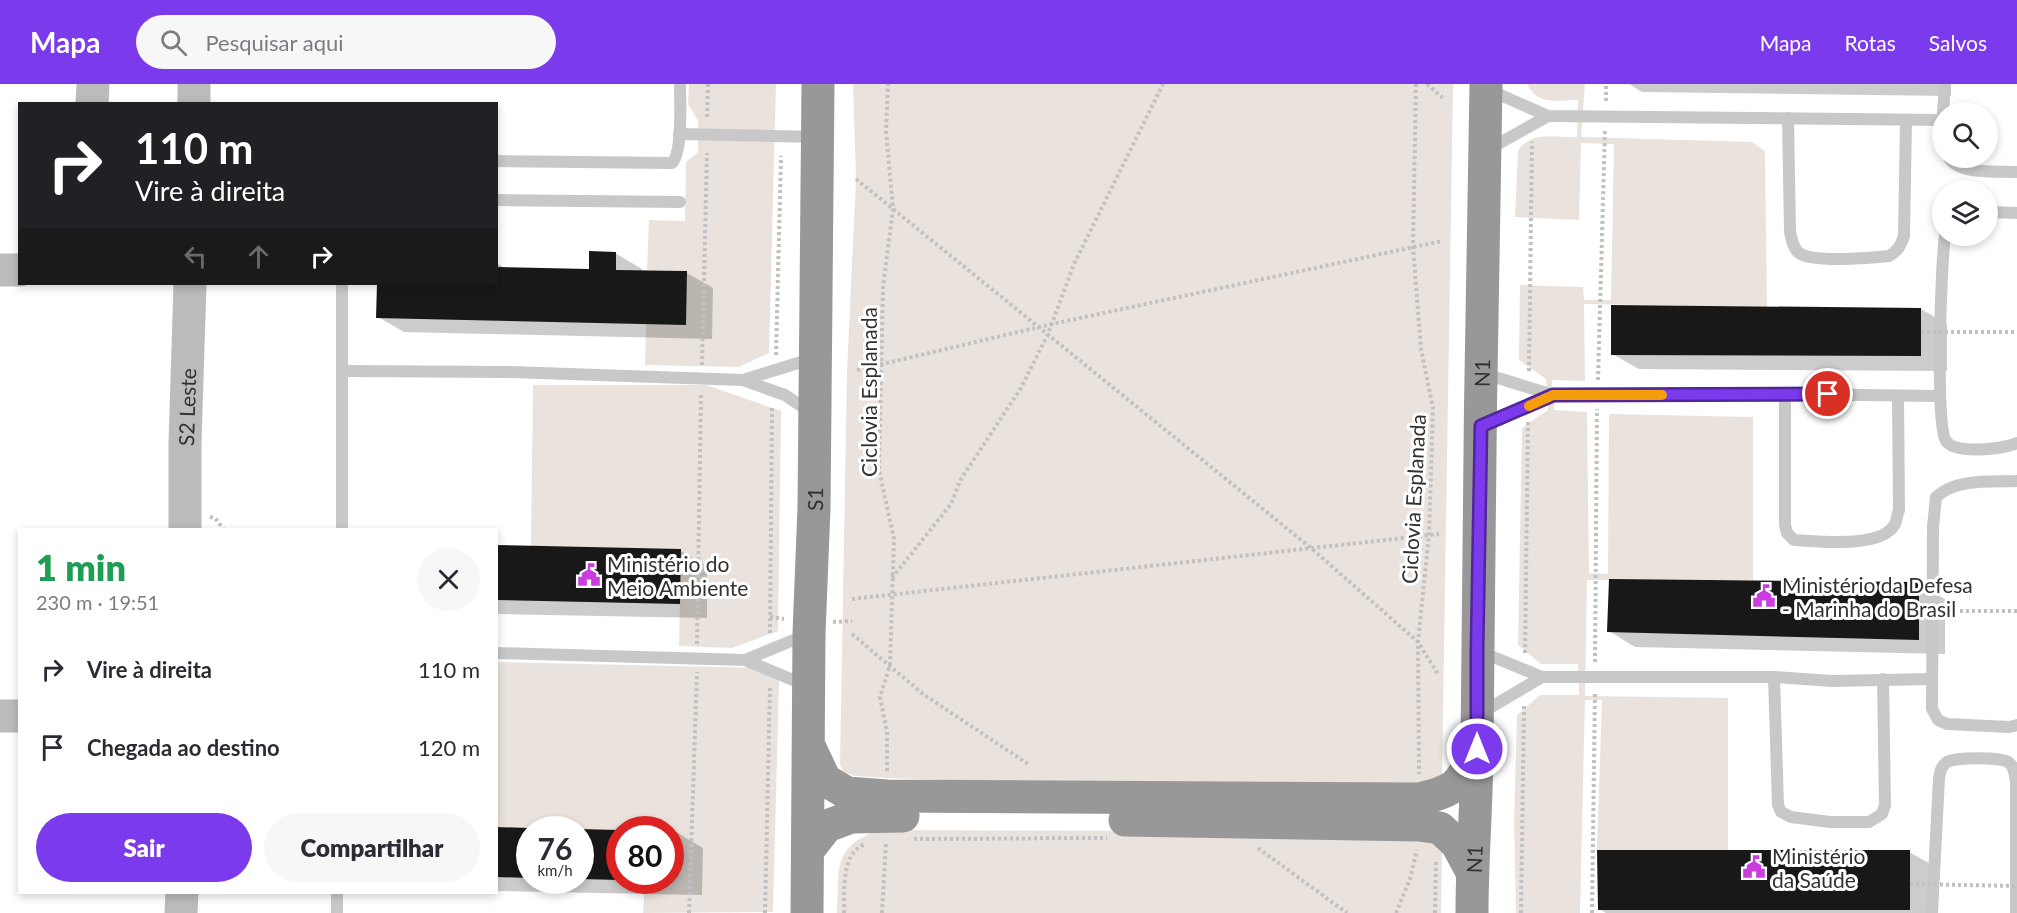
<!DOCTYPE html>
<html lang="pt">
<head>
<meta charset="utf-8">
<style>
	body { margin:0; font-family:Lato,sans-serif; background:#f7f7f7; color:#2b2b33; height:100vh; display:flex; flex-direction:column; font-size:22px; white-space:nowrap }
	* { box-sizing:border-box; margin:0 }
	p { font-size:20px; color:#7c7c81 }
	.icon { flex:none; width:33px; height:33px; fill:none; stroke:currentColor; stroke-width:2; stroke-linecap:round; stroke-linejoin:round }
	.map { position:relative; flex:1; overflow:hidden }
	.panel { position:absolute; left:18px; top:444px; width:480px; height:366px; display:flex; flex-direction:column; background:#fff; border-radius:0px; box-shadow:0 3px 9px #0003 }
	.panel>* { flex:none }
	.guide { position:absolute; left:18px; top:18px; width:480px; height:183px; border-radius:0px; box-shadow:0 3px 9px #0003; background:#202124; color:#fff; overflow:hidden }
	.tools { position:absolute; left:1932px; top:18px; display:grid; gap:12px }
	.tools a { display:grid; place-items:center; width:66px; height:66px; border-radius:50%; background:#fff; box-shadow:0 3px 9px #0003; font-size:30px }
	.speed { position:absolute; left:516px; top:732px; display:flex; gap:12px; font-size:30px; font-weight:700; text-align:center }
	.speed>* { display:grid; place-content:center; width:78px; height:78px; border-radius:50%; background:#fff; box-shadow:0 3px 9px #0003; line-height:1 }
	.speed small { font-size:15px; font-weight:400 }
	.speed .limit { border:9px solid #d22; background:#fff; color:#111 }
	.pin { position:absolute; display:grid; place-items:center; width:51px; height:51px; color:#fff; margin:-26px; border:3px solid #fff; border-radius:50%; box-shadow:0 2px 6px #0007 }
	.me { position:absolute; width:66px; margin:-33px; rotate:0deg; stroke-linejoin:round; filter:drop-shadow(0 0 4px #0008) }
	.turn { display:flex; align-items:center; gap:21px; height:126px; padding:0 18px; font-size:27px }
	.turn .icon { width:78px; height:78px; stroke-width:2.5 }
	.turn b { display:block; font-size:42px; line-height:51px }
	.lanes { display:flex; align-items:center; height:57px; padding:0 18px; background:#0003; justify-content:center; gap:30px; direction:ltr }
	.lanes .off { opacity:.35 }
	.round { display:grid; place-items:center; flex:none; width:63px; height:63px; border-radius:32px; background:#f7f7f7 }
	.headline { display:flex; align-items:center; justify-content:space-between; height:102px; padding:0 18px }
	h1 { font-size:36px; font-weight:800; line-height:45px; color:#1e9e55 }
	.primary-button { display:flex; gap:12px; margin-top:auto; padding:12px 18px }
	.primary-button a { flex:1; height:69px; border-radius:36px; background:#7c3aed; color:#fff; font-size:24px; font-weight:800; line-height:69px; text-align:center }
	.primary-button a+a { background:#f7f7f7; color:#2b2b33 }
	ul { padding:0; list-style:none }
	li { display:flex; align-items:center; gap:18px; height:78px; padding:0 18px }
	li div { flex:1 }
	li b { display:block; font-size:22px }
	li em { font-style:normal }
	header { display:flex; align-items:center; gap:36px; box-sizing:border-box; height:84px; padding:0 30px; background:#7c3aed; color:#fff }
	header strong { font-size:28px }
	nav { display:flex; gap:33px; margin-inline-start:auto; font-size:21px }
	.search { width:420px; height:54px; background:#f7f7f7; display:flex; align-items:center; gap:15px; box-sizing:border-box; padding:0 21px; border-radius:33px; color:#7c7c81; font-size:22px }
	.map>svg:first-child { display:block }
	.green { fill:#eae3dd }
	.shadow { fill:#0003 }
	.building { fill:#181818 }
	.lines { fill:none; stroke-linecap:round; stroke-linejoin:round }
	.path { stroke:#c1c1c1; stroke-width:4; stroke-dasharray:3 3; stroke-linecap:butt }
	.lane { stroke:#c8c8c8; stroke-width:12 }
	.secondary { stroke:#bbb; stroke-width:33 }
	.highway { stroke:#989898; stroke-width:33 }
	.path-bridge { stroke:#c1c1c1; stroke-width:4; stroke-dasharray:3 3; stroke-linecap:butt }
	.route-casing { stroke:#51269a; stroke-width:15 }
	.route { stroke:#7c3aed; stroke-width:10 }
	.slow { stroke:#f59e0b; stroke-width:10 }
	.labels { text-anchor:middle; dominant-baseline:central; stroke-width:6; stroke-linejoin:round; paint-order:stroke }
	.street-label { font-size:21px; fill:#313131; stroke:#fff }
	.poi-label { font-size:21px; fill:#313131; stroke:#fff; text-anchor:start }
</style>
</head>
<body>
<header>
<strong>Mapa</strong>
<div class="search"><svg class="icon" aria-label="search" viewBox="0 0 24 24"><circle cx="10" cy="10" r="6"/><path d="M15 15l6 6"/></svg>Pesquisar aqui</div>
<nav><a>Mapa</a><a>Rotas</a><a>Salvos</a></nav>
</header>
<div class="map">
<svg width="2017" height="829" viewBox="0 0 2017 829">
	<rect width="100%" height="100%" fill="#fff"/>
	<g class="green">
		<polygon points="689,0 776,0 769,269 739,283 645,281 646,239 687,187 647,186 649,136 685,137 686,78 698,68 698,37 688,20"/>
		<polygon points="853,0 1453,0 1442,695 1352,709 887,694 855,692 843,688 840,680 847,287 856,95"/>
		<path d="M 1527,0 L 1585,0 L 1581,53 L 1752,58 L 1765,67 L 1767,223 L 1584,220 L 1585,297 L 1552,296 L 1554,326 L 1587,328 L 1589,489 L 1608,490 L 1609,330 L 1753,333 L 1753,496 L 1587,496 L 1585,612 L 1728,614 L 1728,767 L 1597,766 L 1602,616 L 1585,616 L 1580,829 L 1516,829 L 1514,738 L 1517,631 L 1540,611 L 1579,611 L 1578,580 L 1541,580 L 1518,561 L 1522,344 L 1548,326 L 1546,295 L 1519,276 L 1520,201 L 1583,203 L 1584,216 L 1611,216 L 1614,60 L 1581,59 L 1579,136 L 1515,133 L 1518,67 C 1531,46 1556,54 1577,53 L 1578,16 C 1556,16 1538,22 1527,0 Z"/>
		<polygon points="533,301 706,301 781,327 778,547 732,564 679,562 681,466 531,462"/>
		<polygon points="497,578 764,584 779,596 773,828 643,829 645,797 675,797 676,747 497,743"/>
		<path d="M 879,746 L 1236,747 L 1348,750 L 1431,758 L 1442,764 L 1441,829 L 837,829 C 840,785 831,763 879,746 Z"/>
	</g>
	<g class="shadow">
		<polygon points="1629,0 1951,0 1951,12 1642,8"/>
		<polygon points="615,169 642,185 642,188 687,189 713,204 712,255 404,248 378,233 378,200 496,200 496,179 502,182 502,184 591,186"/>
		<polygon points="1921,225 1947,240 1947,287 1639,285 1612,270"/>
		<polygon points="496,463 681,467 707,482 707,534 496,530"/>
		<polygon points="1918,499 1945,515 1945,570 1635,563 1609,547"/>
		<polygon points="496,744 549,746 530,746 530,796 580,796 580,746 620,747 620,796 670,796 670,748 676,748 703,764 702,811 496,807"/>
		<polygon points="1909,768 1936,783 1936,829 1606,829 1599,825"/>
	</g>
	<g class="building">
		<polygon points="589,167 616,168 616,186 687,187 686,241 376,234 377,200 496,200 496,183 589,185"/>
		<polygon points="1611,221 1921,224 1921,272 1611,271"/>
		<polygon points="496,461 681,465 680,520 496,516"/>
		<polygon points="1609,495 1919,498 1919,556 1607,548"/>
		<polygon points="496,743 530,744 530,794 496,793"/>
		<polygon points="580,745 620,746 620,796 580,795"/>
		<polygon points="1597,766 1910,766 1910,826 1598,826"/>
	</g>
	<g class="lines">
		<g class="path">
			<polyline points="1416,0 1413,163 1421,265 1433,324 1429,451 1418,558 1419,690"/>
			<polyline points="1427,0 1444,15"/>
			<polyline points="1606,17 1606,0"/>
			<polyline points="707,33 708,0"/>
			<polyline points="856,95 1311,464 1418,558 1438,590"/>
			<polyline points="776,271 781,72"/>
			<polyline points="702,281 707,69"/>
			<polyline points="857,286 1052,240 1442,157"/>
			<polyline points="1529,287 1532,58"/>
			<polyline points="1598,296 1605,46"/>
			<polyline points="210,433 215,434 224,446"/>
			<polyline points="892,494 951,420 961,395 1021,304 1048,250 1074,180 1163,0"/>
			<polyline points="852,515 1439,450"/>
			<polyline points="770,533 784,535"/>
			<polyline points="833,538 852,537"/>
			<polyline points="770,549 772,323"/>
			<polyline points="852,550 923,610 1028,680"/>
			<polyline points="697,560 701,310"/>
			<polyline points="1525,569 1528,337"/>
			<polyline points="1595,578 1597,325"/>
			<polyline points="887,687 887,648 880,613 890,581 894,455 879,386 883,203 893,125 886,47 888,0"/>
			<polyline points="914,755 1107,754"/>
			<polyline points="1258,764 1347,829"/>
			<polyline points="689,829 697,588"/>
			<polyline points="765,829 770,602"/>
			<path d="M 844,829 C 845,807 840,770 865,760"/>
			<polyline points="882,829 886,758"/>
			<polyline points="1396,829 1410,795 1417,766"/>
			<polyline points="1435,829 1436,776"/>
			<polyline points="1521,829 1524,622"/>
			<polyline points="1592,829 1595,607"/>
		</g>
		<g class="lane">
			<polyline points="1489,6 1548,32 1941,36"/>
			<path d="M 1788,34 L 1790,148 C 1792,156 1793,164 1799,169 C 1812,179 1872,174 1889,172 C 1898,167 1901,161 1904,152 L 1906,36"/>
			<polyline points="1942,43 1945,0"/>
			<polyline points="679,50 816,53"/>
			<polyline points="1489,65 1548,32"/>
			<path d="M 1949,74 C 1960,91 1997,87 2017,88"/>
			<path d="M 496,77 L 672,79 C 683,68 680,17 680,0"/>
			<polyline points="496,116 680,118"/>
			<polyline points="1988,128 2017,129"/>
			<path d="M 1945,152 C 1941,179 1935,342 1946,357 C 1956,371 2004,365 2017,359"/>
			<polyline points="342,287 511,288 743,296 785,311 810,328"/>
			<polyline points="1482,289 1553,311 1785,310 1939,312"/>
			<polyline points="743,296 814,274"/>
			<path d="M 1785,310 L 1785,441 L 1787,449 L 1794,456 C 1818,457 1882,465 1895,440 C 1897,436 1897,430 1899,426 L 1898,312"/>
			<polyline points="1483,341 1553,311"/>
			<path d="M 2017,397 C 1991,398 1956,394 1936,413 L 1933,443 L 1932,625 L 1938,636 L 1947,640 L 2009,643 L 2017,641"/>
			<polyline points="342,446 342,200"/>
			<polyline points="1479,567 1542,593 1774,593 1832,597 1932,595"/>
			<polyline points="496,569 745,576 805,601"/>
			<polyline points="745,576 808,550"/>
			<polyline points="1774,593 1778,721 1781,728 1791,733 1830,738 1869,738 1882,730 1885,721 1883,595"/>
			<polyline points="1481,629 1542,593"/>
			<polyline points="337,829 337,808"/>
			<path d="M 1932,829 L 1939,695 C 1940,688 1941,682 1947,678 C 1954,673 2001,673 2008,678 C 2015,682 2015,692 2016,699 L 2016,829"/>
		</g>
		<g class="secondary">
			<polyline points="92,20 93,0"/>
			<polyline points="194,20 194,0"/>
			<polyline points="0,186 20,186"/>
			<path id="s1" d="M 185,446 L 185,359 L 190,200"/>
			<polyline points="0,632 20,632"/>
			<polyline points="181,829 182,808"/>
		</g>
		<g class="highway">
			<path d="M 810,664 L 825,696 L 847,709 L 887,712 L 1419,715 C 1458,706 1459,701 1477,666"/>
			<polyline points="1125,736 1419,741 1440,744 1457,760 1472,788"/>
			<polyline points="808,766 827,742 851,733 903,732"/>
			<path id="s2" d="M 807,829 L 809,550 L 814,424 L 818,0"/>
			<path id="s3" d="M 1472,829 C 1472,773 1477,717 1477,661 C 1478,441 1482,220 1486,0"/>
		</g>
		<g class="path-bridge">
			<polyline points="1921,248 2017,248"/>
			<polyline points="1918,527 2017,527"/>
			<polyline points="1910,800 2017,802"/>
		</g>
	</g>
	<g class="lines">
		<g class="route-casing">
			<polyline id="route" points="1477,665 1477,566 1481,342 1553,311 1828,310"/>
		</g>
		<use href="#route" class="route"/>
		<polyline class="slow" points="1529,322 1553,311 1662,311"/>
	</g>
	<defs>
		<g id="civic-bare" transform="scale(1.8)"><path d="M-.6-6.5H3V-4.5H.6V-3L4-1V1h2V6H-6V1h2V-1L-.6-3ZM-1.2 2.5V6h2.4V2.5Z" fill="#c93edd" stroke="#fff" stroke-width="2.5" paint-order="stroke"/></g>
	</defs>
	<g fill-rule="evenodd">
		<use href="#civic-bare" x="589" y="491"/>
		<use href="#civic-bare" x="1764" y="512"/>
		<use href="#civic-bare" x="1754" y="783"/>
	</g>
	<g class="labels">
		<g class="street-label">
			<text stroke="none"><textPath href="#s3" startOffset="540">N1</textPath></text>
			<text transform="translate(868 308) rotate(-90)">Ciclovia Esplanada</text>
			<text stroke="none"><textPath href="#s1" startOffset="123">S2 Leste</textPath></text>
			<text stroke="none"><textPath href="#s2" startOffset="414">S1</textPath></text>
			<text transform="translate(1413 415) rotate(-87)">Ciclovia Esplanada</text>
			<text stroke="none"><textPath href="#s3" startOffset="54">N1</textPath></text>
		</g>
		<g class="poi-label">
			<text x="607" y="479">Ministério do<tspan x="607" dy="24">Meio Ambiente</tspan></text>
			<text x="1782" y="500">Ministério da Defesa<tspan x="1782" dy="24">- Marinha do Brasil</tspan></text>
			<text x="1772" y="771">Ministério<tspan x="1772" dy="24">da Saúde</tspan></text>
		</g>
	</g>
</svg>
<div class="tools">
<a><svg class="icon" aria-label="search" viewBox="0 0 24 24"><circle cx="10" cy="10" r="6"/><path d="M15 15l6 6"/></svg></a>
<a><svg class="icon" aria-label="layers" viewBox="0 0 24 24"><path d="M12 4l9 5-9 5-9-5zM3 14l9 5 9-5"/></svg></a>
</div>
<div class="speed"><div>76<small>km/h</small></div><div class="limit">80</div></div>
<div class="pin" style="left:1828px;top:310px;background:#d93025"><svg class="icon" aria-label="arrive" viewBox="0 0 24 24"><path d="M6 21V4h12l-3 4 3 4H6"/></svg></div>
<svg class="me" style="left:1477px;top:665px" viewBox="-20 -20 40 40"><circle r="17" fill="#7c3aed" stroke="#fff" stroke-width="3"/><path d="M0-11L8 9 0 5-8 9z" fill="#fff"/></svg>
<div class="guide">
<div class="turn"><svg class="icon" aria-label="right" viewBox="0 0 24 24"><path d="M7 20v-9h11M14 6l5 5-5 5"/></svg><div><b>110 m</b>Vire à direita</div></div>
<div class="lanes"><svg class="icon off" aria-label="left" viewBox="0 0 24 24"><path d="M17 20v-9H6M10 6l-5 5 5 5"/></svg><svg class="icon off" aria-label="ahead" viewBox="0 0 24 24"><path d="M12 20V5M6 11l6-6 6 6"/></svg><svg class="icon" aria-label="right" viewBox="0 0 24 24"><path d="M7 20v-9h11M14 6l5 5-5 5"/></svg></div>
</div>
<section class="panel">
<div class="headline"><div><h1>1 min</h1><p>230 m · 19:51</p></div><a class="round"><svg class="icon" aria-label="close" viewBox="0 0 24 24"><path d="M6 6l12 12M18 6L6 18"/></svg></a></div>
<ul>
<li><svg class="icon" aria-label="right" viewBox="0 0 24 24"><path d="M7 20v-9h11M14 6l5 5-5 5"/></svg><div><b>Vire à direita</b></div><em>110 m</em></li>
<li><svg class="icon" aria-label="arrive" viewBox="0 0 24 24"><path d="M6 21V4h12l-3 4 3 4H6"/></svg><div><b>Chegada ao destino</b></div><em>120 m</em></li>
</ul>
<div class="primary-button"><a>Sair</a><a>Compartilhar</a></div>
</section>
</div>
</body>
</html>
